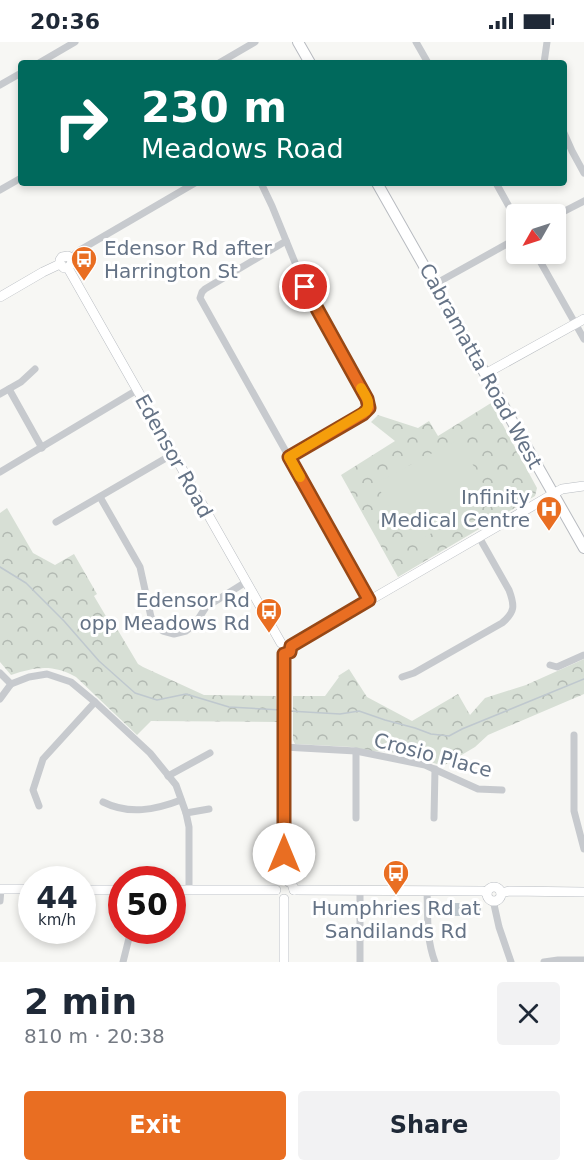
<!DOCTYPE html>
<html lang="en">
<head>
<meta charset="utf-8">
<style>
	body { margin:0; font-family:"DejaVu Sans",sans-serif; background:#f2f2f3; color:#1f2937; height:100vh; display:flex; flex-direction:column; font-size:22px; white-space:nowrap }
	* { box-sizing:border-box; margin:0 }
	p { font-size:20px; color:#747a83 }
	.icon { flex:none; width:33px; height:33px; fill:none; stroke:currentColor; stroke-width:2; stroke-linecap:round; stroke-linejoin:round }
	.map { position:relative; height:920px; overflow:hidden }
	.details { display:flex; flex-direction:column; background:#fff; flex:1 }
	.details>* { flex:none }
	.hud { position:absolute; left:18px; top:18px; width:549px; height:126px; border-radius:6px; box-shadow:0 3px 9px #0003; background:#00695c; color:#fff; overflow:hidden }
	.needle { width:39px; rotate:231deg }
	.buttons { position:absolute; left:506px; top:162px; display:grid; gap:12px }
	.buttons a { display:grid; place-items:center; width:60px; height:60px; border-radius:6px; background:#fff; box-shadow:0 3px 9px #0003; font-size:30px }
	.speed { position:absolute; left:18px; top:824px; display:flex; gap:12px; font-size:30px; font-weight:700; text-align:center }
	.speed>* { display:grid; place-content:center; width:78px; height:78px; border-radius:50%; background:#fff; box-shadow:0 3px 9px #0003; line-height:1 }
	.speed small { font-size:15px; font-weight:400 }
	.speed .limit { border:9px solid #d22; background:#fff; color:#111 }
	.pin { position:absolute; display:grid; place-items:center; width:51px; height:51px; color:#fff; margin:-26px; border:3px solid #fff; border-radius:50%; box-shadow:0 2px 6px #0007 }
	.me { position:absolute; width:66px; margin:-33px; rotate:0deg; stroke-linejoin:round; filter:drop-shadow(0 0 4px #0008) }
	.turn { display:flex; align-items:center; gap:21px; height:126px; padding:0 24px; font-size:27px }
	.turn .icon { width:78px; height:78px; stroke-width:2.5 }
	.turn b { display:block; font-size:42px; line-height:51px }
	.round { display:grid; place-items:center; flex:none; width:63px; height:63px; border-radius:6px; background:#f2f2f3 }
	.head { display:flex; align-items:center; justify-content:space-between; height:102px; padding:0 24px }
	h1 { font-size:36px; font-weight:700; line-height:45px }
	.button { display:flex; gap:12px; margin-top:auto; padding:12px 24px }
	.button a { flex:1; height:69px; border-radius:6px; background:#e96e22; color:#fff; font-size:24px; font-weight:700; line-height:69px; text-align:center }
	.button a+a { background:#f2f2f3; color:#1f2937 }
	.status { display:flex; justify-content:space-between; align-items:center; height:42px; padding:0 30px; background:#fff; direction:ltr }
	.status svg { height:16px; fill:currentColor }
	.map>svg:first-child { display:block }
	.forest { fill:url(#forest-crowns) }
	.pitch { fill:#d7dfd5 }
	.water { fill:#bfc8ce }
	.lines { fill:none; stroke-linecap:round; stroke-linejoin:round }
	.stream { stroke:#bfc8ce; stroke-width:1.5 }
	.secondary-casing { stroke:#b9bdc2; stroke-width:10 }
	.primary-casing { stroke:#b8bbc0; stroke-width:12 }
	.street { stroke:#c7cace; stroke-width:7 }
	.secondary { stroke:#fff; stroke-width:9 }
	.primary { stroke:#fff; stroke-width:10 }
	.route-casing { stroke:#974816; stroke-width:15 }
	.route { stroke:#e96e22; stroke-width:10 }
	.slow { stroke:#f59e0b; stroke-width:10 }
	.labels { text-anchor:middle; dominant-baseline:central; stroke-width:6; stroke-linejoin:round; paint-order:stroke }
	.poi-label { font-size:20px; fill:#657386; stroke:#fff; text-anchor:end }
	.street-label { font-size:20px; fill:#657386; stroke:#fff }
</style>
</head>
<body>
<div class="status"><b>20:36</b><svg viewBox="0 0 49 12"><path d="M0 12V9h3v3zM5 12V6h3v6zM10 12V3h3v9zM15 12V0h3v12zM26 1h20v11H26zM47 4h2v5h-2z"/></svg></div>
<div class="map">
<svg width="584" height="920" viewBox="0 0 584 920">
	<defs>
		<pattern id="forest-crowns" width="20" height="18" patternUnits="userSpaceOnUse" patternTransform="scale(1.5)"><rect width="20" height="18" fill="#d7dfd5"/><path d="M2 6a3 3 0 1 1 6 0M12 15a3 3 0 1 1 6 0" fill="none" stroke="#b2b9b2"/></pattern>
	</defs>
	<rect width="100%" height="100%" fill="#f7f7f4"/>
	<g class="forest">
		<polygon points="491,361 537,446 535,454 398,535 341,433 395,399 371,380 378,373 418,386 429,379 438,394"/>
		<path d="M 7,466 L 33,511 L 55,523 L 74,512 L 97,552 L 94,554 L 107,576 L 110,575 L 138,622 L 143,625 L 204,653 L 276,654 L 277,680 L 151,679 L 137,693 L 76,635 C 52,622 36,625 11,633 L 0,620 L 0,471 Z"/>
		<polygon points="584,617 584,652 488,693 475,705 443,724 403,711 371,709 351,705 295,702 293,698 293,654 325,654 339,635 338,634 349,627 367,655 412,679 458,652 470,673 485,656 526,643"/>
	</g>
	<polygon class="pitch" points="459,397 492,458 410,503 376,441"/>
	<rect class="water" x="438" y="861" width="43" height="13"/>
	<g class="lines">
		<g class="stream">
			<polyline points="0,525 26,541 64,579 99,619 135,651 157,658 186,652 229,665 281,668"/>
			<polyline points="289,669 340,672 359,669 385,678 415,686 431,692 449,694 462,687 584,637"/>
		</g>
		<g class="secondary-casing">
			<g id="secondary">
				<polyline points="60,222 64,226 68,226 281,601"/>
				<polyline points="60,222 60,218 62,215 68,214 71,216 72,221 68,226"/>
				<polyline points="0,255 43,230 60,222"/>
				<polyline points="485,332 584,277"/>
				<polyline points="291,604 553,452 562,447 584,444"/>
				<polyline points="284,612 284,833 286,838 292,842 294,848"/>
				<circle cx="494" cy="852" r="7"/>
				<polyline points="0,847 32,847"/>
				<polyline points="82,848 122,848"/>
				<polyline points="172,848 276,848"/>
				<polyline points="294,848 483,849 487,851"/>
				<polyline points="501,851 509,849 584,850"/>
				<polyline points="284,857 284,920"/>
			</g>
		</g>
		<g class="primary-casing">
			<g id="primary">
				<polyline points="298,0 310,21"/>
				<polyline points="377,141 584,506"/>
			</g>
		</g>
		<g class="street">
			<polyline points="416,0 428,21"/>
			<polyline points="39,21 75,0"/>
			<polyline points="219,21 255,0"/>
			<polyline points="544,21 547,0"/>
			<polyline points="0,43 21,31"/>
			<polyline points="564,91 572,109 584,131"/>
			<polyline points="261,141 272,164 307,250 369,361 369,366 363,372 289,415"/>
			<polyline points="496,141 516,177"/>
			<polyline points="0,148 21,136"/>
			<polyline points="555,174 584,159"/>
			<polyline points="286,199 205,247 202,250 200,256 369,558"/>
			<polyline points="536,212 584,297"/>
			<polyline points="71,215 80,208 195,141"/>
			<polyline points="435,242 516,197"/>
			<polyline points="9,347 42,406"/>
			<polyline points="0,352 21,340 35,327"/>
			<polyline points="0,430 137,348"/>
			<polyline points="100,455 140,525 151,575 158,586 163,589 174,592 186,589 195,582 206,565 246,540"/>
			<polyline points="56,480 173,412"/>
			<polyline points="550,623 557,625 584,613"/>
			<polyline points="0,631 11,642"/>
			<path d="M 402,635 L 414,631 L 502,581 C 515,570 515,564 509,548 L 479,495"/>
			<polyline points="0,657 11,642 29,635 47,632 71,640 95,660 150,711 176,743 186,771 189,785 189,848"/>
			<polyline points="574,693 574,769 584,807"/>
			<polyline points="284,705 356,709 425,723 478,747 502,748"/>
			<polyline points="168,734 210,711"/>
			<path d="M 103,760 C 129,773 155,768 181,758"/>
			<polyline points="39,764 33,748 43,717 95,660"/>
			<polyline points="186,771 209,767"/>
			<polyline points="356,776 356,709"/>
			<polyline points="434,776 435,727"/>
			<polyline points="360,849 360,920"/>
			<path d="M 427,849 C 428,874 426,897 435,920"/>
			<polyline points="493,858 499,885 511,920"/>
			<polyline points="0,859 1,847"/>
			<polyline points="123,920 131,888"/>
			<polyline points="544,920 558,918 584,918"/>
		</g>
		<use href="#secondary" class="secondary"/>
		<use href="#primary" class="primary"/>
	</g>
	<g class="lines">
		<g class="route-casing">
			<polyline id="route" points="284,812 284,612 290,610 291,604 369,558 289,415 363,372 369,366 367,357 305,245"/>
		</g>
		<use href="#route" class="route"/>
		<path class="slow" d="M 300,435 L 289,415 L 366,369 C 372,361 365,353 361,346"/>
	</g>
	<defs>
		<g id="bus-pin" transform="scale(1.35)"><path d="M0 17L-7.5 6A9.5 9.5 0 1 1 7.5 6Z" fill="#e96e22" stroke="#fff"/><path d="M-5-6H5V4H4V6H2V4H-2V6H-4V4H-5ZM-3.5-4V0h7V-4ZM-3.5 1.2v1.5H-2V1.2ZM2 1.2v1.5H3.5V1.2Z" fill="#fff"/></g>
		<g id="hospital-pin" transform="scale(1.35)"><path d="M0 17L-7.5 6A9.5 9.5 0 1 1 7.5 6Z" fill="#e96e22" stroke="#fff"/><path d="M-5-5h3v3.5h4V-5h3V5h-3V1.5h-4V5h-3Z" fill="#fff"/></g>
	</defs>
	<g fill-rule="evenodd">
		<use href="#bus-pin" x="84" y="217"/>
		<use href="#hospital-pin" x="549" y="467"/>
		<use href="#bus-pin" x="269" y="569"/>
		<use href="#bus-pin" x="396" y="831"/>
	</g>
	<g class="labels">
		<g class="poi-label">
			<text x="104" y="206" text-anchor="start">Edensor Rd after<tspan x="104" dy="23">Harrington St</tspan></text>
			<text x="530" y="455">Infinity<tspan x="530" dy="23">Medical Centre</tspan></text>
			<text x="250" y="558">Edensor Rd<tspan x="250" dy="23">opp Meadows Rd</tspan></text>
			<text x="396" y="866" text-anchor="middle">Humphries Rd at<tspan x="396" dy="23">Sandilands Rd</tspan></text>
		</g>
		<g class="street-label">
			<text transform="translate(481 324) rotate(61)">Cabramatta Road West</text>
			<text transform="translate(174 414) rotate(61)">Edensor Road</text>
			<text transform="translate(433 713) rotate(15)">Crosio Place</text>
		</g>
	</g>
</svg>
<div class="buttons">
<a><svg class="needle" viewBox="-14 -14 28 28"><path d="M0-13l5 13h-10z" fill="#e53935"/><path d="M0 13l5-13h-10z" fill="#747a83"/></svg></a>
</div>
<div class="speed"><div>44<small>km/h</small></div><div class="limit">50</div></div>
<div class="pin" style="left:305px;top:245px;background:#d93025"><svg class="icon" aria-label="arrive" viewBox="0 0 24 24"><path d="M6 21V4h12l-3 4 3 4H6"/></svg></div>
<svg class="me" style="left:284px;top:812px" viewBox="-20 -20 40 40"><circle r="19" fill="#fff"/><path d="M0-13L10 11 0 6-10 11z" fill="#e96e22"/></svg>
<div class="hud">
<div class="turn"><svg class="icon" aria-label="right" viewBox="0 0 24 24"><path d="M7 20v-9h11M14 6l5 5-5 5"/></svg><div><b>230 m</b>Meadows Road</div></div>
</div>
</div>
<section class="details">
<div class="head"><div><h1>2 min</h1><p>810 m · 20:38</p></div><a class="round"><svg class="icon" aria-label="close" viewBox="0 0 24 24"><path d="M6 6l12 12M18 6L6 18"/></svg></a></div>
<div class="button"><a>Exit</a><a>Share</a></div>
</section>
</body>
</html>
